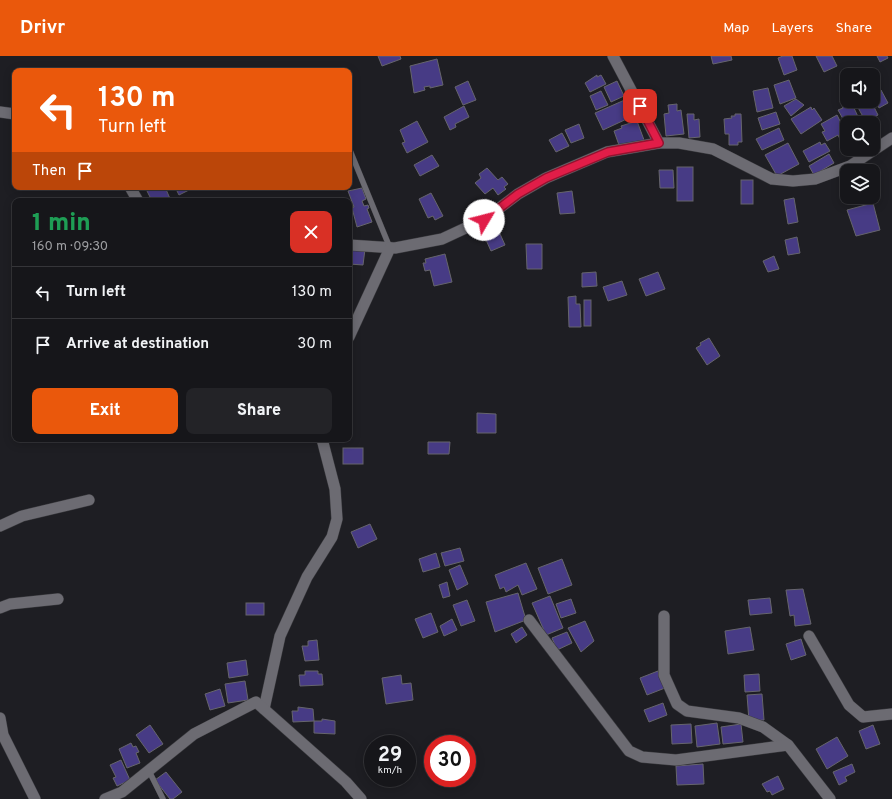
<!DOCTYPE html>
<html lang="en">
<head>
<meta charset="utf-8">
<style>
	body { margin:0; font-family:Overpass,sans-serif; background:#232327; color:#f1f3f6; height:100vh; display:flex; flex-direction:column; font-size:15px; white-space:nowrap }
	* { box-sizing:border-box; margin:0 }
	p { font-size:13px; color:#9e9fa2 }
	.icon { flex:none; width:22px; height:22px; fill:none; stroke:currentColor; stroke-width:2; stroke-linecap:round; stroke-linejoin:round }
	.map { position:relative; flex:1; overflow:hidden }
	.panel { position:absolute; left:12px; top:142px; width:340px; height:244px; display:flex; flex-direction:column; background:#16161a; border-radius:8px; box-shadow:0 2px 10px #0003,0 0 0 1px #353539 }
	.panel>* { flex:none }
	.banner { position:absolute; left:12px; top:12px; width:340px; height:122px; border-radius:8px; box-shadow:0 2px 10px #0003,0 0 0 1px #353539; background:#ea580c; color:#fff; overflow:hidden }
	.tools { position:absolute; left:840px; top:12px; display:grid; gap:8px }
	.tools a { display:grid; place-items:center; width:40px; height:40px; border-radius:8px; background:#16161a; box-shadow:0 2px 10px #0003,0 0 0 1px #353539; font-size:20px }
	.speed { position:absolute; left:364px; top:679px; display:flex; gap:8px; font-size:20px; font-weight:700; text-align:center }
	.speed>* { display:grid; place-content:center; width:52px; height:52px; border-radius:50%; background:#16161a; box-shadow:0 2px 10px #0003,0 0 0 1px #353539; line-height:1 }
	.speed small { font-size:10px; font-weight:400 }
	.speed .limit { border:6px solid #d22; background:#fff; color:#111 }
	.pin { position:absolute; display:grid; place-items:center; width:34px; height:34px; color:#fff; margin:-17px; border-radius:8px; box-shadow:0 2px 6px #0006 }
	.me { position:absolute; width:44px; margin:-22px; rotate:53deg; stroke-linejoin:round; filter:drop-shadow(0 0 3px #0008) }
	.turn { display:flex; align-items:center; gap:14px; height:84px; padding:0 20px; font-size:18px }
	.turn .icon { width:52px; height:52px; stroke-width:2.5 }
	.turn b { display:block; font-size:28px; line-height:34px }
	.then { display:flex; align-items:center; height:38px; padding:0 20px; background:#0003; gap:8px; font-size:15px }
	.round { display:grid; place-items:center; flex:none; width:42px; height:42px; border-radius:8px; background:#232327 }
	.head { display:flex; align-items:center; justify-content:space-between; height:68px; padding:0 20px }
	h1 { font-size:24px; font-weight:800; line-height:30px; color:#1e9e55 }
	.action { display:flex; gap:8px; margin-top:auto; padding:8px 20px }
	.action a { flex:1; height:46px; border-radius:8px; background:#ea580c; color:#fff; font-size:16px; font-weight:800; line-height:46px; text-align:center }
	.action a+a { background:#232327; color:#f1f3f6 }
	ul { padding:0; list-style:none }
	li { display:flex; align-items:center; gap:12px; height:52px; padding:0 20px; border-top:1px solid #353539 }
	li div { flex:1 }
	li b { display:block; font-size:15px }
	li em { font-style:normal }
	header { display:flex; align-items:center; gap:24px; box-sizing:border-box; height:56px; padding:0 20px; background:#ea580c; color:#fff }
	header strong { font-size:19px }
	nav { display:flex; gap:22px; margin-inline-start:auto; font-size:14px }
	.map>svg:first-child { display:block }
	.building { fill:#473b85; stroke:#66656c }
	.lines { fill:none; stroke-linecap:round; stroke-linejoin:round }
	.service-casing { stroke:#3a3a3e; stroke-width:6 }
	.minor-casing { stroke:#3a3a3e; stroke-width:12 }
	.service { stroke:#6c6b72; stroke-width:5.5 }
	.minor { stroke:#6c6b72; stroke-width:11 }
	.route-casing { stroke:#92132f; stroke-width:10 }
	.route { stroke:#e11d48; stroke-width:7 }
</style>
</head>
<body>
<header>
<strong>Drivr</strong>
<nav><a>Map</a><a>Layers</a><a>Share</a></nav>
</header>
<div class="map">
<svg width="892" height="743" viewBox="0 0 892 743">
	<rect width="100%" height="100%" fill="#1e1e23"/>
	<g class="building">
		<polygon points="378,0 400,0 401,3 382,10"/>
		<polygon points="711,0 731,0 732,4 713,8"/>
		<polygon points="783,0 792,0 797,14 784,19 778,2"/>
		<polygon points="816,0 832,0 837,10 824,16"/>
		<polygon points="877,0 887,0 888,2 880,6"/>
		<polygon points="437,3 443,29 430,32 430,30 424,31 425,34 414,37 410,10"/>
		<polygon points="597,19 597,21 601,19 606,28 590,36 585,27"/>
		<polygon points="789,24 796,42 780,48 774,29"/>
		<polygon points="468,25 476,44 463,49 455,31"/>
		<polygon points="617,25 624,40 611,46 604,31"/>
		<polygon points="768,32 773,52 757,56 753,35"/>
		<polygon points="881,34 888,47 879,52 873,38"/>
		<polygon points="601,35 608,49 596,54 590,40"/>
		<polygon points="845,39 847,45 851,50 853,50 861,67 847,67 847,70 838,54 843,52 840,45 843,44 841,41"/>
		<polygon points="627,43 630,52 628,53 631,61 603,74 595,57"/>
		<polygon points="796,43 804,49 791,60 784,50"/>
		<polygon points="861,45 871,45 878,59 866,66 856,48"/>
		<polygon points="677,48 677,55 681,54 684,78 666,80 664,58 669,57 668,49"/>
		<polygon points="464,50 469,61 455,68 456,71 450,74 444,61"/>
		<polygon points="811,51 812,54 814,52 822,64 801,78 791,63"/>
		<polygon points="776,56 780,68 762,74 758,62"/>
		<polygon points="687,58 694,58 694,64 699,63 700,81 689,82"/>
		<polygon points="735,58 741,58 742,86 738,86 738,89 729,89 729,78 725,78 724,63 732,62 731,60 735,60"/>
		<polygon points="837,59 847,79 840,83 838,79 827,85 822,76 825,75 821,68"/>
		<polygon points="417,65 428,86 407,97 402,87 405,86 400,74"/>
		<polygon points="637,65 644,84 620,92 614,75 622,72 621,70"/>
		<polygon points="579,68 584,82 571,87 565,74"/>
		<polygon points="779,72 784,84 762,94 756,83"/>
		<polygon points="562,77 569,90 556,96 549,84"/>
		<polygon points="820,86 821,89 825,87 830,95 809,106 803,95"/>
		<polygon points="788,87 799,108 777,120 765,99"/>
		<polygon points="829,98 834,107 814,119 809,110"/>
		<polygon points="432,99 439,110 420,120 414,109"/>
		<rect x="677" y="111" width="16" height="34"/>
		<polygon points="487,112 498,124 502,121 508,128 504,131 506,133 498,139 493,132 485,138 475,127 481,122 479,118"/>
		<polygon points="659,114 673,114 674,132 660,132"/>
		<rect x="741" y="124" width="12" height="24"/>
		<polygon points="145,131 165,131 171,145 152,145"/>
		<polygon points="175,131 187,131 189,134 179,139"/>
		<polygon points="362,132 366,143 362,145 364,150 368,149 369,152 367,153 372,166 357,171 352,152 354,151 348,135"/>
		<polygon points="572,135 575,157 560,158 557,137"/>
		<polygon points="431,137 443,160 435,164 433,160 428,162 419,143"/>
		<polygon points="794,142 798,166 788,168 784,144"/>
		<polygon points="873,147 880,174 856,180 847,154"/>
		<polygon points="496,169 505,189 491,195 482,175"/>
		<polygon points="797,181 800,197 788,199 785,184"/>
		<polygon points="526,188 542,188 542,213 527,213"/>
		<polygon points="349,192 365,193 363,209 349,208"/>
		<polygon points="445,198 452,226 434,230 430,214 425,215 423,207 426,207 425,203"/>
		<polygon points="774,200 779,213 768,216 763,205"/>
		<polygon points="596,216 597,230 582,231 582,217"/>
		<polygon points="658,216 665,233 646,240 639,223"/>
		<polygon points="622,225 627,239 608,245 603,231"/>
		<polygon points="576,240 576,248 580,248 581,271 569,271 568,241"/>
		<rect x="584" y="244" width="7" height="26"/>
		<polygon points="709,282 720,300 707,309 696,292 701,289 700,287"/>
		<polygon points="477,357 496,358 496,377 477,377"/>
		<polygon points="428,386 450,386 449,398 428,398"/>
		<rect x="343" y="392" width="20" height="16"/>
		<polygon points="370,468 377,483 358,492 351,476"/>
		<polygon points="460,492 464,505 445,510 441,497"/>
		<polygon points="436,497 440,511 423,516 419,503"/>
		<polygon points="562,503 572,529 548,538 538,512"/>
		<polygon points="526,507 537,533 522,539 518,529 506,536 504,531 500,533 495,519"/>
		<polygon points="460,509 468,528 457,534 449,514"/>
		<polygon points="447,526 450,540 443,542 439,529"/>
		<polygon points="803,533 811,568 795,570 794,559 790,560 786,534"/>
		<polygon points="518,537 526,564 495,576 486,546"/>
		<polygon points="550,540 563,572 546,579 532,547"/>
		<polygon points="770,542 772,557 750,559 748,544"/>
		<polygon points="571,543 576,557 561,562 556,548"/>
		<polygon points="467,544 475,565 461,570 453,549"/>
		<rect x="246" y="547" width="18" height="12"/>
		<polygon points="431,557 438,576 423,582 415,563"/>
		<polygon points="452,563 457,574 444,580 440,570"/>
		<polygon points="585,565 594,585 581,596 568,572"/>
		<polygon points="522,571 527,579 516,587 511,578"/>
		<polygon points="750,571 754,594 728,598 725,575"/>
		<polygon points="567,576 572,587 557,594 552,582"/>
		<polygon points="801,583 806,599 791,604 786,588"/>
		<polygon points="317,584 319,604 305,605 302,590 308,590 308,585"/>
		<polygon points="246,604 248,619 229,622 227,607"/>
		<polygon points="305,615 318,615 318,618 322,618 323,629 300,630 299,619 305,619"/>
		<polygon points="658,615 665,632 647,639 640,622"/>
		<polygon points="759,618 760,635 745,636 744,619"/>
		<polygon points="401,619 402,628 411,627 413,644 386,648 382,622"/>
		<polygon points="245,625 248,644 228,647 225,628"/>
		<polygon points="220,633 225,650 210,654 205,638"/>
		<polygon points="762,638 764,664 749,665 747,639"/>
		<polygon points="663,647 667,659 649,666 644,654"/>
		<polygon points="298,651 313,653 314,665 293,666 292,655 298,655"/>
		<polygon points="322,663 335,665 335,678 314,677 314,665 322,665"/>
		<polygon points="717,667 720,688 697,691 695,670"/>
		<polygon points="691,668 692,687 672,688 671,669"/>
		<polygon points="741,668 743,686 723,688 721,671"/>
		<polygon points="150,669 163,688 149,697 136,679"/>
		<polygon points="873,669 880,688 866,693 859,675"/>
		<polygon points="837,681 848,700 827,713 816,693"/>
		<polygon points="131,687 133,691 136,690 139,696 136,697 140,707 127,712 119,693"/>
		<polygon points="121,704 130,724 117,730 113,722 116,721 110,709"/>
		<polygon points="703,708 704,728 677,729 676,710"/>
		<polygon points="852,708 855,716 845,721 847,725 839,729 833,716"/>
		<polygon points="166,716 182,736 173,743 170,743 155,724"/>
		<polygon points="778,720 784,733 772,739 770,735 767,736 762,728"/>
	</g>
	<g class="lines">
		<g class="service-casing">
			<g id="service">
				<polyline points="349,92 390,192"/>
				<polyline points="149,715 163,743"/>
			</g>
		</g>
		<g class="minor-casing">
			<g id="minor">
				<polyline points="613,0 659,87"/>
				<polyline points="0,56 15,58"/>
				<polyline points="130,131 138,145"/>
				<polyline points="349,189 395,192 442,183 485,163 518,138 546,122 607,96 659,87 679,87 713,93 772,123 793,125 815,123 850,110 892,82"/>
				<polyline points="349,281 390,192"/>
				<polyline points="0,470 22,460 89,444"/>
				<polyline points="0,552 10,548 58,543"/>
				<polyline points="664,560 664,619 677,648 687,655 739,662 763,671 788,689 830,743"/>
				<polyline points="529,564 629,695 642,701 676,704 788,689"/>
				<polyline points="809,580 849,649 863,661 892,658"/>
				<polyline points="264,653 280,580 307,521 332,481 337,463 335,433 322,383"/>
				<polyline points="0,662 3,679 35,743"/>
				<polyline points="105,743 122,736 194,678 256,646 346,726 361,743"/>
			</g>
		</g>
		<use href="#service" class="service"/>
		<use href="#minor" class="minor"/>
	</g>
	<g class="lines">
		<g class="route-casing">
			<polyline id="route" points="484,164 518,138 546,122 608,96 659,87 640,50"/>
		</g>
		<use href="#route" class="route"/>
	</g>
</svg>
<div class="tools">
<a><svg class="icon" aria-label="sound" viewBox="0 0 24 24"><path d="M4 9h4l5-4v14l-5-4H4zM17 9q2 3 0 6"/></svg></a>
<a><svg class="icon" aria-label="search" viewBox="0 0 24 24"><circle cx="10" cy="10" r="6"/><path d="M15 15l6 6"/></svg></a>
<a><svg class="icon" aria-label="layers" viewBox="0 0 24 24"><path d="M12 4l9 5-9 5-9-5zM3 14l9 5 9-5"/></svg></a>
</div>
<div class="speed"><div>29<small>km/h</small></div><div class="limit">30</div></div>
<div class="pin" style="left:640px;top:50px;background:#d93025"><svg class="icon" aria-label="arrive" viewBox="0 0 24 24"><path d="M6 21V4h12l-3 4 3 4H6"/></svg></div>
<svg class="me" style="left:484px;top:164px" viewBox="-20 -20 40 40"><circle r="19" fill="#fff"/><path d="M0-13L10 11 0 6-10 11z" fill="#e11d48"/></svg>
<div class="banner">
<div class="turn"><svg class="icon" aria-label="left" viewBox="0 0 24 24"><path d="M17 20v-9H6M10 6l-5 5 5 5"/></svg><div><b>130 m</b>Turn left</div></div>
<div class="then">Then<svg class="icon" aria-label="arrive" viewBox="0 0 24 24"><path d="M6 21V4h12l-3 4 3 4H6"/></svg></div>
</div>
<section class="panel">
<div class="head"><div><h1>1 min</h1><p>160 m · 09:30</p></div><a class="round" style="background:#d93025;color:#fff"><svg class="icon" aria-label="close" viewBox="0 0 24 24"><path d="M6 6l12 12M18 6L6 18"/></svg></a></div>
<ul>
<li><svg class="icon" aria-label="left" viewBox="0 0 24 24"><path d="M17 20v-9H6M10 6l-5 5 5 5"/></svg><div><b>Turn left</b></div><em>130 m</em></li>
<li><svg class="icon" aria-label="arrive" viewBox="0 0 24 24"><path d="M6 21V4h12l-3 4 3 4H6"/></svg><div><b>Arrive at destination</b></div><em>30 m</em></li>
</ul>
<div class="action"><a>Exit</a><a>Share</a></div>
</section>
</div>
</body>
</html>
